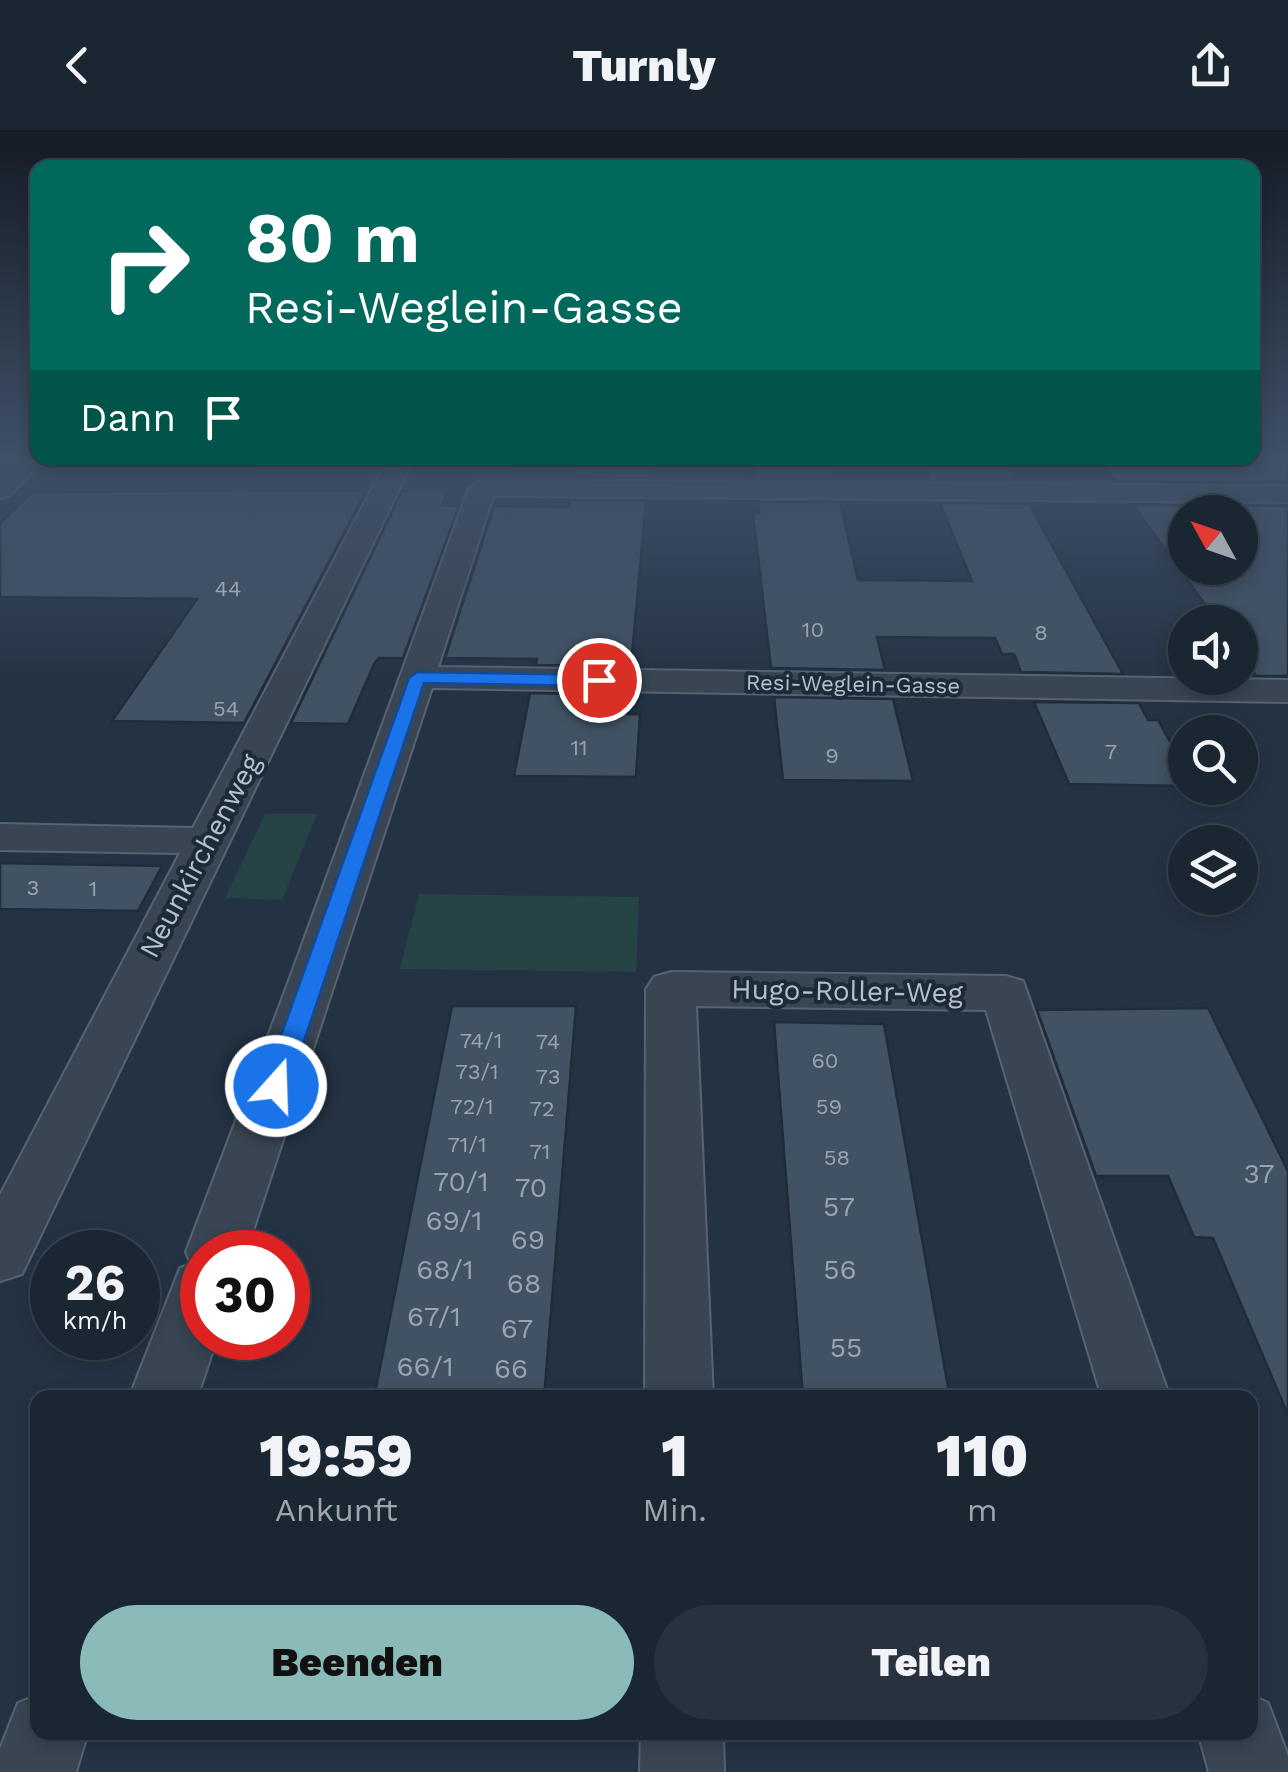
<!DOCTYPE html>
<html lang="de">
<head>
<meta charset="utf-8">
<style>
	body { margin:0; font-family:"Work Sans",sans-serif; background:#28323f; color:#f1f3f6; height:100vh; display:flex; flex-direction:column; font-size:38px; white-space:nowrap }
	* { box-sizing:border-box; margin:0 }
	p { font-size:32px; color:#a0a5ac }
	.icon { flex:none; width:55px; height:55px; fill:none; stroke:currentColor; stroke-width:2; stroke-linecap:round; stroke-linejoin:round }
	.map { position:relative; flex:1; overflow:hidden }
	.drawer { position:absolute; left:30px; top:1260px; width:1228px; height:350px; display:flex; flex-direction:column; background:#1b2633; border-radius:20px; box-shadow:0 5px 15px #0003,0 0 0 2px #39434e }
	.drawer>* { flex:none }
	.banner { position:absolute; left:30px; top:30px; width:1230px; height:305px; border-radius:20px; box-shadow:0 5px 15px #0003,0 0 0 2px #39434e; background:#00695c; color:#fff; overflow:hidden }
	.needle { width:65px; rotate:310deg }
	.fabs { position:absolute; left:1168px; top:365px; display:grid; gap:20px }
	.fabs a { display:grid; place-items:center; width:90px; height:90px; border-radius:50%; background:#1b2633; box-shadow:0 5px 15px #0003,0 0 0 2px #39434e; font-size:50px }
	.speed { position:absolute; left:30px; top:1100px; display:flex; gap:20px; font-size:50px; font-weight:700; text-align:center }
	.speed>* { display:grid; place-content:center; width:130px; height:130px; border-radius:50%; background:#1b2633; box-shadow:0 5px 15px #0003,0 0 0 2px #39434e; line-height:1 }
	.speed small { font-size:25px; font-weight:400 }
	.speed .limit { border:15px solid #d22; background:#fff; color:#111 }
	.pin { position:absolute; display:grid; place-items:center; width:85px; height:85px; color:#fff; margin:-42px; border:5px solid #fff; border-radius:50%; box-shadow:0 2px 10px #0007 }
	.me { position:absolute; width:110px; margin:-55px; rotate:20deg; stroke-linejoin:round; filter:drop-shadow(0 0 8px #0008) }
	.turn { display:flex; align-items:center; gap:35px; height:210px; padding:0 50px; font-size:45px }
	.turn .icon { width:130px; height:130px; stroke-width:2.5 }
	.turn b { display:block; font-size:70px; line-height:85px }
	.then { display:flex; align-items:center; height:95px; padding:0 50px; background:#0003; gap:20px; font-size:38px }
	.eta { display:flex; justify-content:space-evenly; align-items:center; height:170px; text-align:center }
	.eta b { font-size:60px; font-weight:800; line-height:70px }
	.cta { display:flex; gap:20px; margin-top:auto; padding:20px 50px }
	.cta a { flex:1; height:115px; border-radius:60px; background:#8bbbb9; color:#111; font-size:40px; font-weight:800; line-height:115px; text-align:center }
	.cta a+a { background:#28323f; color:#f1f3f6 }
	header { display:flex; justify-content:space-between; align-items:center; height:130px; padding:0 50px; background:#1b2633; font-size:45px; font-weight:800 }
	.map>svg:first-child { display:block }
	.green { fill:#264345 }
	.building { fill:#405263; stroke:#1f2c3b; stroke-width:2.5; fill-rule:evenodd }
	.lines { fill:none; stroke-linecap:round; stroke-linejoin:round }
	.minor-casing { stroke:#576371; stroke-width:4 }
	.minor { fill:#394553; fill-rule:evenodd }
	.route { fill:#1a73e8; stroke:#114b97; stroke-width:2.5 }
	.labels { text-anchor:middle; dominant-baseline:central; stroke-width:8; stroke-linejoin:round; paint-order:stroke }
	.number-label { font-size:22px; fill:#98a4b2 }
	.far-street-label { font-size:22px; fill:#b6c0cd; stroke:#1d2a39 }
	.street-label { font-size:28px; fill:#b6c0cd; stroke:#1d2a39 }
	.near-number-label { font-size:28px; fill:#98a4b2 }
</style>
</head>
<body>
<header><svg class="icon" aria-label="back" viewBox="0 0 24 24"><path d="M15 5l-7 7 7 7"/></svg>Turnly<svg class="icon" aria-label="share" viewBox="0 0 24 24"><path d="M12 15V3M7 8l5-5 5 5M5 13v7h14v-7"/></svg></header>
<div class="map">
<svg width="1288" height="1642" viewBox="0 0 1288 1642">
	<rect width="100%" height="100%" fill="#243344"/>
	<g class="green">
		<polygon points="265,684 317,684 282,770 225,768"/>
		<polygon points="419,764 639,767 636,842 400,839"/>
	</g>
	<g class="building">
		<polygon points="576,328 650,328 648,348 573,347"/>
		<polygon points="752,328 829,328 834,349 755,348"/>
		<polygon points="921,328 1003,328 1016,350 930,350"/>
		<polygon points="1098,328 1288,328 1288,352 1115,351"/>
		<polygon points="366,361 244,593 112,591 197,469 0,467 0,394 32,362"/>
		<polygon points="402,361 448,361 442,375 459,376 403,528 379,528 374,534 348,594 291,593"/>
		<polygon points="570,370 646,371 631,536 536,535 537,529 445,528 494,376 569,377"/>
		<polygon points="758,372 840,372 858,450 972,451 940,373 1029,374 1123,544 1021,542 1014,524 1002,524 995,508 877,507 885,540 771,538 753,383 759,383"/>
		<path d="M 1133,375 L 1288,376 L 1288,546 L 1256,546 L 1240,523 L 1240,492 L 1218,492 ZM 1185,382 L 1240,382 L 1240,438 L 1185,438 Z"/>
		<polygon points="530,563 629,565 628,584 640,584 636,647 514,646"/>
		<polygon points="774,567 893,569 913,651 783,650"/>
		<polygon points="1034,572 1139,573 1148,590 1158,590 1185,639 1185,656 1069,654"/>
		<polygon points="0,733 162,736 138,781 0,779"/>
		<polygon points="452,876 576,876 544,1268 374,1268"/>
		<polygon points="1208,878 1288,1041 1288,1285 1213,1108 1194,1107 1168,1046 1096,1046 1037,880"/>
		<polygon points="774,892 884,894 950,1268 803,1268"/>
	</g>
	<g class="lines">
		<g class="minor-casing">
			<g id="minor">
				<polygon points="20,325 45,328 9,366 0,368 0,345"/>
				<polygon points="388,328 414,328 22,1144 0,1151 0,1065 180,723 0,720 0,694 193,698"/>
				<polygon points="482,350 1288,356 1288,372 493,366 438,537 1288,550 1288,572 432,558 246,1122 202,1122 202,1208 217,1208 197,1268 129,1268 180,1138 191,1134 186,1122 287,856 469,358"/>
				<polygon points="671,842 1006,846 1023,851 1170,1268 1102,1268 986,880 696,876 713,1268 645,1268 646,859 654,847"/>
				<polygon points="38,1565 38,1602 88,1602 76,1642 0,1642 0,1619 18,1573"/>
				<polygon points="1250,1565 1268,1573 1288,1626 1288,1642 1209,1642 1198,1602 1250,1602"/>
				<polygon points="641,1602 723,1602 724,1642 640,1642"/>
			</g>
		</g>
		<use href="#minor" class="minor"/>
	</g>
	<linearGradient id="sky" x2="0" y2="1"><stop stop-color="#141c25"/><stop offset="0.59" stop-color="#3f5067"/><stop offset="1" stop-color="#3f5067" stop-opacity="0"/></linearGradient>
	<rect width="1288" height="555" fill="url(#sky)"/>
	<polygon class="route" points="417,542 599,545 608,550 599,556 424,553 289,956 285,963 267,963 263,956 409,548"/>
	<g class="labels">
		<g class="number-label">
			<text x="228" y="458">44</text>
			<text x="813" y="499">10</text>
			<text x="1041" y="502">8</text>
			<text x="226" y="578">54</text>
			<text x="579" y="617">11</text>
			<text x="1111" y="621">7</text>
			<text x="832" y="625">9</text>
			<text x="33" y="757">3</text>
			<text x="93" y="758">1</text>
			<text x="481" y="910">74/1</text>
			<text x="548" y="911">74</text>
			<text x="825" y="930">60</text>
			<text x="477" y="941">73/1</text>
			<text x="548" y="946">73</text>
			<text x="472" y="976">72/1</text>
			<text x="829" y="976">59</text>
			<text x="542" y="978">72</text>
			<text x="467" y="1014">71/1</text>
			<text x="540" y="1021">71</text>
			<text x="837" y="1027">58</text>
		</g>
		<g class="far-street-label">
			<text transform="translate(853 554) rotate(1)">Resi-Weglein-Gasse</text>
		</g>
		<g class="street-label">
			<text transform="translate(200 726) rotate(-62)">Neunkirchenweg</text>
			<text transform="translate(847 861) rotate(1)">Hugo-Roller-Weg</text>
		</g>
		<g class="near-number-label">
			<text x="1259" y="1043">37</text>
			<text x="461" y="1051">70/1</text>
			<text x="531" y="1057">70</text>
			<text x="839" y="1076">57</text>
			<text x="454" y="1090">69/1</text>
			<text x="528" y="1109">69</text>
			<text x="445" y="1139">68/1</text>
			<text x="840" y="1139">56</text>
			<text x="524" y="1153">68</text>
			<text x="434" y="1186">67/1</text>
			<text x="517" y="1198">67</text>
			<text x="846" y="1217">55</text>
			<text x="425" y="1236">66/1</text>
			<text x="511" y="1238">66</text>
		</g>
	</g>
</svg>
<div class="fabs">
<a><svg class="needle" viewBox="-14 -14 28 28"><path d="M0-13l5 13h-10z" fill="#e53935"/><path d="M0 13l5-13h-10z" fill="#a0a5ac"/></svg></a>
<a><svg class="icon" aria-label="sound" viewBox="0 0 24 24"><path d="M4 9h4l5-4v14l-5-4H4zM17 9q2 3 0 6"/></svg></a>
<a><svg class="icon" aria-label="search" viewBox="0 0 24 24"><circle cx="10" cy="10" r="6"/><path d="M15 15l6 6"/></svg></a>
<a><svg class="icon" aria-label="layers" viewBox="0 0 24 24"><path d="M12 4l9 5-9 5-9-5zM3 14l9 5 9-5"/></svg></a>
</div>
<div class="speed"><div>26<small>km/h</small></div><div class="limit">30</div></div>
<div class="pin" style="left:599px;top:550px;background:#d93025"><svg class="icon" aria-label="arrive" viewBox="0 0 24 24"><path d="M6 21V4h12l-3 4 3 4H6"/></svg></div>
<svg class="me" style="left:276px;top:956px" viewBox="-20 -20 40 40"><circle r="17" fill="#1a73e8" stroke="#fff" stroke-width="3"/><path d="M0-11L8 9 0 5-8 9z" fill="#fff"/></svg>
<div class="banner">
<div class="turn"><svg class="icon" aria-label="right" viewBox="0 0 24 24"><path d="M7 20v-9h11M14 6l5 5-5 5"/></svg><div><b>80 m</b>Resi-Weglein-Gasse</div></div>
<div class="then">Dann<svg class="icon" aria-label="arrive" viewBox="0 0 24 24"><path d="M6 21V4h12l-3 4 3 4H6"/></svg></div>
</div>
<section class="drawer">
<div class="eta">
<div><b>19:59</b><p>Ankunft</p></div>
<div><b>1</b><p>Min.</p></div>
<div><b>110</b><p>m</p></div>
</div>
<div class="cta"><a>Beenden</a><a>Teilen</a></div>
</section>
</div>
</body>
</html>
